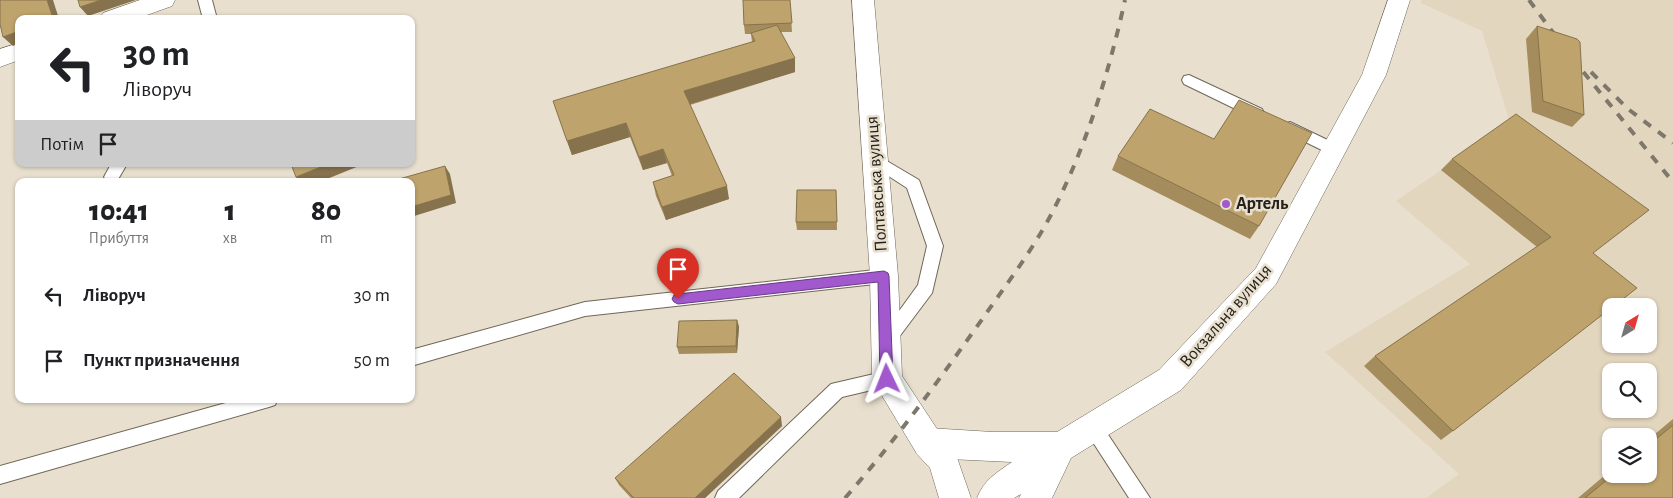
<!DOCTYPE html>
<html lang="uk">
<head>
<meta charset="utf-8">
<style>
	body { margin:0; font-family:"Alegreya Sans",sans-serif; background:#f6f6f6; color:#202124; height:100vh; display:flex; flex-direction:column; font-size:19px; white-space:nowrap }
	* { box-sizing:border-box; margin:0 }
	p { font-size:16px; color:#757577 }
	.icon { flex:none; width:28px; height:28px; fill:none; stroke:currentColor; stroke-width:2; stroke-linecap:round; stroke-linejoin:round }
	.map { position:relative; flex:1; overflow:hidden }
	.panel { position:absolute; left:15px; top:178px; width:400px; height:225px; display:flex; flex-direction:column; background:#fff; border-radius:10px; box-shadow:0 1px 4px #0004 }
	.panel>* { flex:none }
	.banner { position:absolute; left:15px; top:15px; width:400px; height:152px; border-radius:10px; box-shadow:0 1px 4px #0004; background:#fff; color:#202124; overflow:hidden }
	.needle { width:32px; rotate:37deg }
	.buttons { position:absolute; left:1602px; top:298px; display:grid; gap:10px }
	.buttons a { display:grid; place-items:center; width:55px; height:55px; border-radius:10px; background:#fff; box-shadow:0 1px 4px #0004; font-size:25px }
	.pin { position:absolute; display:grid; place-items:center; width:42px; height:42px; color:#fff; margin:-51px -21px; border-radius:50% 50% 50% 0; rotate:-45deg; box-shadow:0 0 5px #0007 }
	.pin .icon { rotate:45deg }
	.me { position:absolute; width:55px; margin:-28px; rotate:358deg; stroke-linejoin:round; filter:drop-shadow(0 0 4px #0008) }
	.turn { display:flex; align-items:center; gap:18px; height:105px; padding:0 25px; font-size:22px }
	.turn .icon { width:65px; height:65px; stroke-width:2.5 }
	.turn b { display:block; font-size:35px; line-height:42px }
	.then { display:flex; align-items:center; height:48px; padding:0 25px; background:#0003; gap:10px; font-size:19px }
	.eta { display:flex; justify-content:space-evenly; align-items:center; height:85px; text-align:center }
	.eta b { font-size:30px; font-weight:800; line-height:35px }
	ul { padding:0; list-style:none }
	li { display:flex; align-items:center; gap:15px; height:65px; padding:0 25px }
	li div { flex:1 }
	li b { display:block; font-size:19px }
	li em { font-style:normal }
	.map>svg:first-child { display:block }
	.built { fill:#e3d6be; fill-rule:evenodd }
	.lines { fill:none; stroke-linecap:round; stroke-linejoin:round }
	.lane-casing { stroke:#6f6758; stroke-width:2 }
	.street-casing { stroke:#6f6758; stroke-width:1 }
	.secondary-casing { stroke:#6f6758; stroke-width:1 }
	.highway-casing { stroke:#6f6758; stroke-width:1 }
	.lane { fill:#fff; fill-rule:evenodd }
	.street { fill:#fff; fill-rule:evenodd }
	.secondary { fill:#fff; fill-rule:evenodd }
	.highway { fill:#fff; fill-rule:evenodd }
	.rail { stroke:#7d776c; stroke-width:4; stroke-dasharray:9 9; stroke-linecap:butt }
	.wall { fill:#a48c5d }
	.shaded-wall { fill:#86724c }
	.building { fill:#bfa36c; stroke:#86724c }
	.route { fill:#a159cd; stroke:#693a85 }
	.poi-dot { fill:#a159cd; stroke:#e8dfce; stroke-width:2 }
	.labels { text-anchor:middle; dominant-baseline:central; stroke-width:5; stroke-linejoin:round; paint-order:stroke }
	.street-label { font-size:18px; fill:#24211a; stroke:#e8dfce }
	.poi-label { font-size:18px; font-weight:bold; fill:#24211a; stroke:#e8dfce; text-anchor:start }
</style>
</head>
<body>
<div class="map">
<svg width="1673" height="498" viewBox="0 0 1673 498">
	<rect width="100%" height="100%" fill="#e8dfce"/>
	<path class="built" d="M 1421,0 L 1673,0 L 1673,498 L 1426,498 L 1459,474 L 1325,352 L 1470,264 L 1396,201 L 1510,123 L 1482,31 L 1421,3 ZM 1611,306 L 1649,306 L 1649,344 L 1611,344 ZM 1611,371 L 1649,371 L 1649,409 L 1611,409 ZM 1611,436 L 1649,436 L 1649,474 L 1611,474 Z"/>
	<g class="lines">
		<g class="lane-casing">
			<g id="lane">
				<polygon points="198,0 212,0 217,19 203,19"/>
				<polygon points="1189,75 1262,109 1264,113 1262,117 1257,119 1252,117 1184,84 1182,80 1184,76"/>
				<polygon points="1290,122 1340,146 1343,150 1340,154 1335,156 1330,154 1285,132 1283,128 1285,124"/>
				<polygon points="875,154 919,180 943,246 932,293 893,345 887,348 881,345 878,340 918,285 927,246 907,188 870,164 867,160 870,156"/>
				<polygon points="111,164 127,164 117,181 107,181 104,177"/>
				<polygon points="884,269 890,271 892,276 890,281 884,283 585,316 411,366 411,350 585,302"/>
				<polygon points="887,371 893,373 896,379 893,385 842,397 739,498 715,498 718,491 831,384"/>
				<polygon points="240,399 278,399 275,405 269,407 0,484 0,466"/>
				<polygon points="1093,418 1099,421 1150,498 1129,498 1087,433 1084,427 1087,421"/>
			</g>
		</g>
		<g class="street-casing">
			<g id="street">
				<polygon points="140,0 175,0 172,6 136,19 100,19 103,13"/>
				<polygon points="19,43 19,60 0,67 0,49"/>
			</g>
		</g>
		<g class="secondary-casing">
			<path id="secondary" d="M 1388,0 L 1410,0 L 1386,75 L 1276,284 L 1181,390 L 1071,458 L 1052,498 L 1019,498 L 1021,494 L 1014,498 L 977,498 C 984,480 996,473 1012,462 L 928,458 L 917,454 L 912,443 L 917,432 L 928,428 L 993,432 L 1057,432 L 1159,370 L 1256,268 L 1362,75 Z"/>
		</g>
		<g class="highway-casing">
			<polygon id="highway" points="852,0 874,0 898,276 902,376 939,432 954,449 971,498 939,498 930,468 917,454 872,379 870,276"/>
		</g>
		<use href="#lane" class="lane"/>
		<use href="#street" class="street"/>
		<use href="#secondary" class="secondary"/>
		<use href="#highway" class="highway"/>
		<g class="rail">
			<polyline points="1529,0 1560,42"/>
			<polyline points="1572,58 1673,182"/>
			<polyline points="1591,72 1628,109 1673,143"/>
			<path d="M 845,498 C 895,441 939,380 983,318 C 1008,282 1035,247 1055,207 C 1088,141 1109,72 1125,0"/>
		</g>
	</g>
	<g class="wall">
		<polygon points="790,0 792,32 781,32 795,72 690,105 729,199 666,220 656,196 653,182 672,176 667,163 643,170 630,137 572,155 567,141 752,42 751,34 745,34 744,25"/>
		<polygon points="1537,26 1584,115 1572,127 1532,112 1526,39"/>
		<polygon points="1118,156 1259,226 1250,239 1112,170"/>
		<polygon points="1452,159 1593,253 1453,431 1441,440 1364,366 1375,356 1537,247 1441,170"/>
		<polygon points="836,190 837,230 797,230 796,222"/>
		<polygon points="737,320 739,327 737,353 679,354 677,347"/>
		<polygon points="1673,419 1673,498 1578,498 1611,470 1611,474 1649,474 1649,439"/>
		<polygon points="782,426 705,498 631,498 619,485 615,478"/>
	</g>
	<g class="shaded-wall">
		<polygon points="47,0 53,0 59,19 52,19"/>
		<polygon points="101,0 136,0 88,16 80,7"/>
		<polygon points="19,31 19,43 13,46 3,37"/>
		<polygon points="795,58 795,72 687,105 684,91"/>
		<polygon points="626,123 630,137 572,155 567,141"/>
		<polygon points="663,149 667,163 643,170 639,157"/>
		<polygon points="328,164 358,164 359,166 322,181 299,181 296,177"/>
		<polygon points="445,166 450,174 456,203 411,217 411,207"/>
		<polygon points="727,186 729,199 666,220 662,207"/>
		<polygon points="737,320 739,327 737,353 736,346"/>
		<polygon points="781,417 782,426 705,498 695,498"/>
	</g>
	<g class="building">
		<polygon points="0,0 47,0 53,18 19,19 19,31 3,37 0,24"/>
		<polygon points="78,0 101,0 80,7"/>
		<polygon points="743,0 790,0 792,23 744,25"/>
		<polygon points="777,25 795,58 684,91 727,186 662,207 653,182 674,175 663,149 639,157 626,123 567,141 553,101 755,41 751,33"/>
		<polygon points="1537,26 1577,39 1580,42 1584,115 1543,101"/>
		<polygon points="1239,100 1312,133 1259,226 1118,156 1150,109 1214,139"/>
		<polygon points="1516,114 1649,210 1593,253 1637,288 1614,306 1611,306 1611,308 1453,431 1375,356 1551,237 1452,159"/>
		<polygon points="291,164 328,164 296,177"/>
		<polygon points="445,166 451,195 411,207 411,181 392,181"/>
		<polygon points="797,190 836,190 837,222 796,222"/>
		<polygon points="737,320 736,346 677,347 679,321"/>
		<polygon points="734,373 781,417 695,498 634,498 615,478"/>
		<polygon points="1673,425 1673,498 1585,498 1614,474 1649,474 1649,445"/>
	</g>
	<polygon class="route" points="884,271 888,273 889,276 893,379 891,383 887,385 882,383 880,379 878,282 678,304 674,302 672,299 674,295 678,294"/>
	<circle class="poi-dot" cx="1226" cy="204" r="5"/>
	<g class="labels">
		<g class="street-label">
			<text transform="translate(877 184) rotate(-94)">Полтавська вулиця</text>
			<text transform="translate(1226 316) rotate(-49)">Вокзальна вулиця</text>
		</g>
		<g class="poi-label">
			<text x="1236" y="204">Артель</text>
		</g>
	</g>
</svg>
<div class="buttons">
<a><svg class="needle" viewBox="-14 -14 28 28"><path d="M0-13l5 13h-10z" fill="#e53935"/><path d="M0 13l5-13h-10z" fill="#757577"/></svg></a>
<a><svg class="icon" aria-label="search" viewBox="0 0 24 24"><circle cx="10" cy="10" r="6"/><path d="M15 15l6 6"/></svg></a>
<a><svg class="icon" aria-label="layers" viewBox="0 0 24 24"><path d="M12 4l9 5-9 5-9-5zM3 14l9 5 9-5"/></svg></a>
</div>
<div class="pin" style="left:678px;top:299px;background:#d93025"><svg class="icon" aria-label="arrive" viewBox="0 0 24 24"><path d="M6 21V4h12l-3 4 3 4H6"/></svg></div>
<svg class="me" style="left:887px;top:379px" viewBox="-20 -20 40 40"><path d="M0-17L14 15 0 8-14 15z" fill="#a159cd" stroke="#fff" stroke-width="4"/></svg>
<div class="banner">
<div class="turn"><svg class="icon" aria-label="left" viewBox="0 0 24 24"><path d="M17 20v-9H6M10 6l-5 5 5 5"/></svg><div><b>30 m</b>Ліворуч</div></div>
<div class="then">Потім<svg class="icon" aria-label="arrive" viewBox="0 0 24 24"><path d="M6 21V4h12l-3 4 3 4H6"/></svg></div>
</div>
<section class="panel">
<div class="eta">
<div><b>10:41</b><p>Прибуття</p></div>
<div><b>1</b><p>хв</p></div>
<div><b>80</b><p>m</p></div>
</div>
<ul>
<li><svg class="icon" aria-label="left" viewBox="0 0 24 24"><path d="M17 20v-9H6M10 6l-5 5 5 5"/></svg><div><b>Ліворуч</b></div><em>30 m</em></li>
<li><svg class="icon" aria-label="arrive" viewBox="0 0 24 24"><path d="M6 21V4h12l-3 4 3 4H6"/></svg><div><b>Пункт призначення</b></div><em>50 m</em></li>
</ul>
</section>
</div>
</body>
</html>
